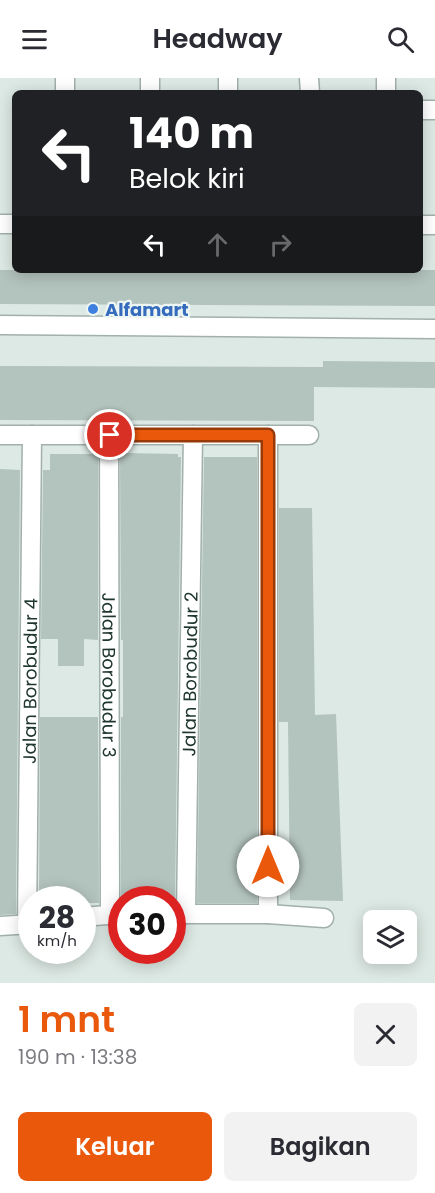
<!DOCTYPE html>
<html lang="id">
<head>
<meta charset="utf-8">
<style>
	body { margin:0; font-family:Poppins,sans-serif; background:#f2f2f3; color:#2b2b33; height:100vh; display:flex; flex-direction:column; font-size:22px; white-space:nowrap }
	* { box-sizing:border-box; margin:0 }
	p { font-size:20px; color:#7c7c81 }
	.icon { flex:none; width:33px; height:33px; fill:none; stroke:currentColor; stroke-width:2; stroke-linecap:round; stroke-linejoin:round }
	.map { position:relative; height:905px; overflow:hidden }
	.sheet { display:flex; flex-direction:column; background:#fff; flex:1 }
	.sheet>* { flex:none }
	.guide { position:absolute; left:12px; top:12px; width:411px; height:183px; border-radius:9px; box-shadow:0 3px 15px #0003; background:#202124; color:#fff; overflow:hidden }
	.tools { position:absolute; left:363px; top:832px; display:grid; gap:12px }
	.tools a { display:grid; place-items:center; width:54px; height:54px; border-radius:9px; background:#fff; box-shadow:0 3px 15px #0003; font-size:30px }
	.speed { position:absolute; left:18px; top:808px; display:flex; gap:12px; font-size:30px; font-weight:700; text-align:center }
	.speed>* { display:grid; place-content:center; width:78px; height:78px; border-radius:50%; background:#fff; box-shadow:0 3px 15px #0003; line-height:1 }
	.speed small { font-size:15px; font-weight:400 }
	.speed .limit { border:9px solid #d22; background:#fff; color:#111 }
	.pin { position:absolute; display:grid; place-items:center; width:51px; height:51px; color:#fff; margin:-26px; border:3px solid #fff; border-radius:50%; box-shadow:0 2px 6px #0007 }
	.me { position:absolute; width:66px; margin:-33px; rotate:0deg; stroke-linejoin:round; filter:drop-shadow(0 0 4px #0008) }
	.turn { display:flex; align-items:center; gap:21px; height:126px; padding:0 18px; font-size:27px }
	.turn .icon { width:78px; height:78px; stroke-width:2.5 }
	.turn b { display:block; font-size:42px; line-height:51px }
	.lanes { display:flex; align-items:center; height:57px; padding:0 18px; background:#0003; justify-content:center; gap:30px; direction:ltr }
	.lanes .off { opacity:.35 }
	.round { display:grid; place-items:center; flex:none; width:63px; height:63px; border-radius:9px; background:#f2f2f3 }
	.head { display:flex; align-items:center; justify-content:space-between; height:102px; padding:0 18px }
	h1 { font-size:36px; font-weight:600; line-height:45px; color:#ea580c }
	.button { display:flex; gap:12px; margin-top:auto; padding:12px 18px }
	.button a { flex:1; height:69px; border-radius:9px; background:#ea580c; color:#fff; font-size:24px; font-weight:600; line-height:69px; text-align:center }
	.button a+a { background:#f2f2f3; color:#2b2b33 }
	header { display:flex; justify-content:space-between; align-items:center; height:78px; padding:0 18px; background:#fff; font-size:27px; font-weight:600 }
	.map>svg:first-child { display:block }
	.building { fill:#b3c3bd }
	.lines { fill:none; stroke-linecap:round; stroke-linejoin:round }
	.minor-casing { stroke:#a1b0ab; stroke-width:21 }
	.minor { stroke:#fff; stroke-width:18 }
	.route-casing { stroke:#983908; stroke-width:15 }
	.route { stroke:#ea580c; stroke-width:10 }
	.shop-dot { fill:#3f7fe0; stroke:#edf6f2; stroke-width:2 }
	.labels { text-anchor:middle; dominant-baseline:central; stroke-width:4.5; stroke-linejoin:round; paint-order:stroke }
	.shop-label { font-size:18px; font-weight:bold; fill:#366cbe; stroke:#edf6f2; text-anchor:start }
	.street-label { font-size:18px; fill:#203731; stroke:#edf6f2 }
</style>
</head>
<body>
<header><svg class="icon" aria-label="menu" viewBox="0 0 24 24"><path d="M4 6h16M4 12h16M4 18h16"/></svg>Headway<svg class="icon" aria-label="search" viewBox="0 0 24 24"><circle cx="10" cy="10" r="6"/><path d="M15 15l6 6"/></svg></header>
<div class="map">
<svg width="435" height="905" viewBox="0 0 435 905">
	<rect width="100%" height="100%" fill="#dde9e4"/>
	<g class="building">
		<polygon points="0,192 435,192 435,228 0,226"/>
		<polygon points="323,283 435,284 435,310 314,309 314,343 0,342 0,288 323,289"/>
		<polygon points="124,375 178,376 178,379 181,379 175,824 172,824 172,822 121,822 121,639 123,639 123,562 121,562 120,376"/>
		<polygon points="50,376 98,376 98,562 84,561 84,588 58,588 58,561 41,561 43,392 50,392"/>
		<polygon points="204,379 257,379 257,825 197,825"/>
		<polygon points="0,391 20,392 16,836 0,837"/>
		<polygon points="279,430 312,430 315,637 336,636 343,823 290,822 288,644 279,644"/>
		<polygon points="40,639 98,639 99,825 82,825 82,822 39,822"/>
	</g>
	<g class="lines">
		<g class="minor-casing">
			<g id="minor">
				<polyline points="150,0 150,15"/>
				<polyline points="309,0 310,15"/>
				<polyline points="386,0 386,15"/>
				<polyline points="65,15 65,0"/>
				<polyline points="228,15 228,0"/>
				<polyline points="420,32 435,32"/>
				<polyline points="0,146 15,146"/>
				<polyline points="420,147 435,147"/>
				<polyline points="0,247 435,251"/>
				<polyline points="0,357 309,357"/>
				<path id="s1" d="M 109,357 L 110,836"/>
				<polyline points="172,836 268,836 324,840"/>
				<path id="s2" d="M 186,836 L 193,357"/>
				<polyline points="268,836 268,357"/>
				<polyline points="82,839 120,836"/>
				<path id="s3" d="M 27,847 L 32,357"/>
				<polyline points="0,848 32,846"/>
			</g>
		</g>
		<use href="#minor" class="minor"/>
	</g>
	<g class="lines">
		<g class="route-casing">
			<polyline id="route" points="110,357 268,357 268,788"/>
		</g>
		<use href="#route" class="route"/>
	</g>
	<circle class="shop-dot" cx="93" cy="231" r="6"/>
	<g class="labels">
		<g class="shop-label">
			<text x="105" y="231">Alfamart</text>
		</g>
		<g class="street-label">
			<text stroke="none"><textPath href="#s1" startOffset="240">Jalan Borobudur 3</textPath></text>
			<text stroke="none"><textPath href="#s2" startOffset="240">Jalan Borobudur 2</textPath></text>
			<text stroke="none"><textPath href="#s3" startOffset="244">Jalan Borobudur 4</textPath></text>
		</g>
	</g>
</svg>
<div class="tools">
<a><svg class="icon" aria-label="layers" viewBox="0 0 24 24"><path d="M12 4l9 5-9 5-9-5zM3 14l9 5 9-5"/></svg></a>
</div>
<div class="speed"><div>28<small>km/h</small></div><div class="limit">30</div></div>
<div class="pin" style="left:110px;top:357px;background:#d93025"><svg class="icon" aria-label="arrive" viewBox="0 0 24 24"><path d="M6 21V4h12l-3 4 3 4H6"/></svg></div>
<svg class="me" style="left:268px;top:788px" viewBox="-20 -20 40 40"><circle r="19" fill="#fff"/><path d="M0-13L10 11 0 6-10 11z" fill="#ea580c"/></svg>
<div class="guide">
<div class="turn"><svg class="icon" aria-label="left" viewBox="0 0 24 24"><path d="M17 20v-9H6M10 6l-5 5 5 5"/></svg><div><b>140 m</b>Belok kiri</div></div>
<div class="lanes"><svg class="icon" aria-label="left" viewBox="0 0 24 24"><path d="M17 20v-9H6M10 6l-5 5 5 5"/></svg><svg class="icon off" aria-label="ahead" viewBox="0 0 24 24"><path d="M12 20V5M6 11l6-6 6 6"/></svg><svg class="icon off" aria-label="right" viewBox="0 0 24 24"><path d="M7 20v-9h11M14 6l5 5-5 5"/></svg></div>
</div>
</div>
<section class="sheet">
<div class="head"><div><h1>1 mnt</h1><p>190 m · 13:38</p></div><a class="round"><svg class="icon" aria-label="close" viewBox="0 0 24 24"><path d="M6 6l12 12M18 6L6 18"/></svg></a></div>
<div class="button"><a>Keluar</a><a>Bagikan</a></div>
</section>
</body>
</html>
